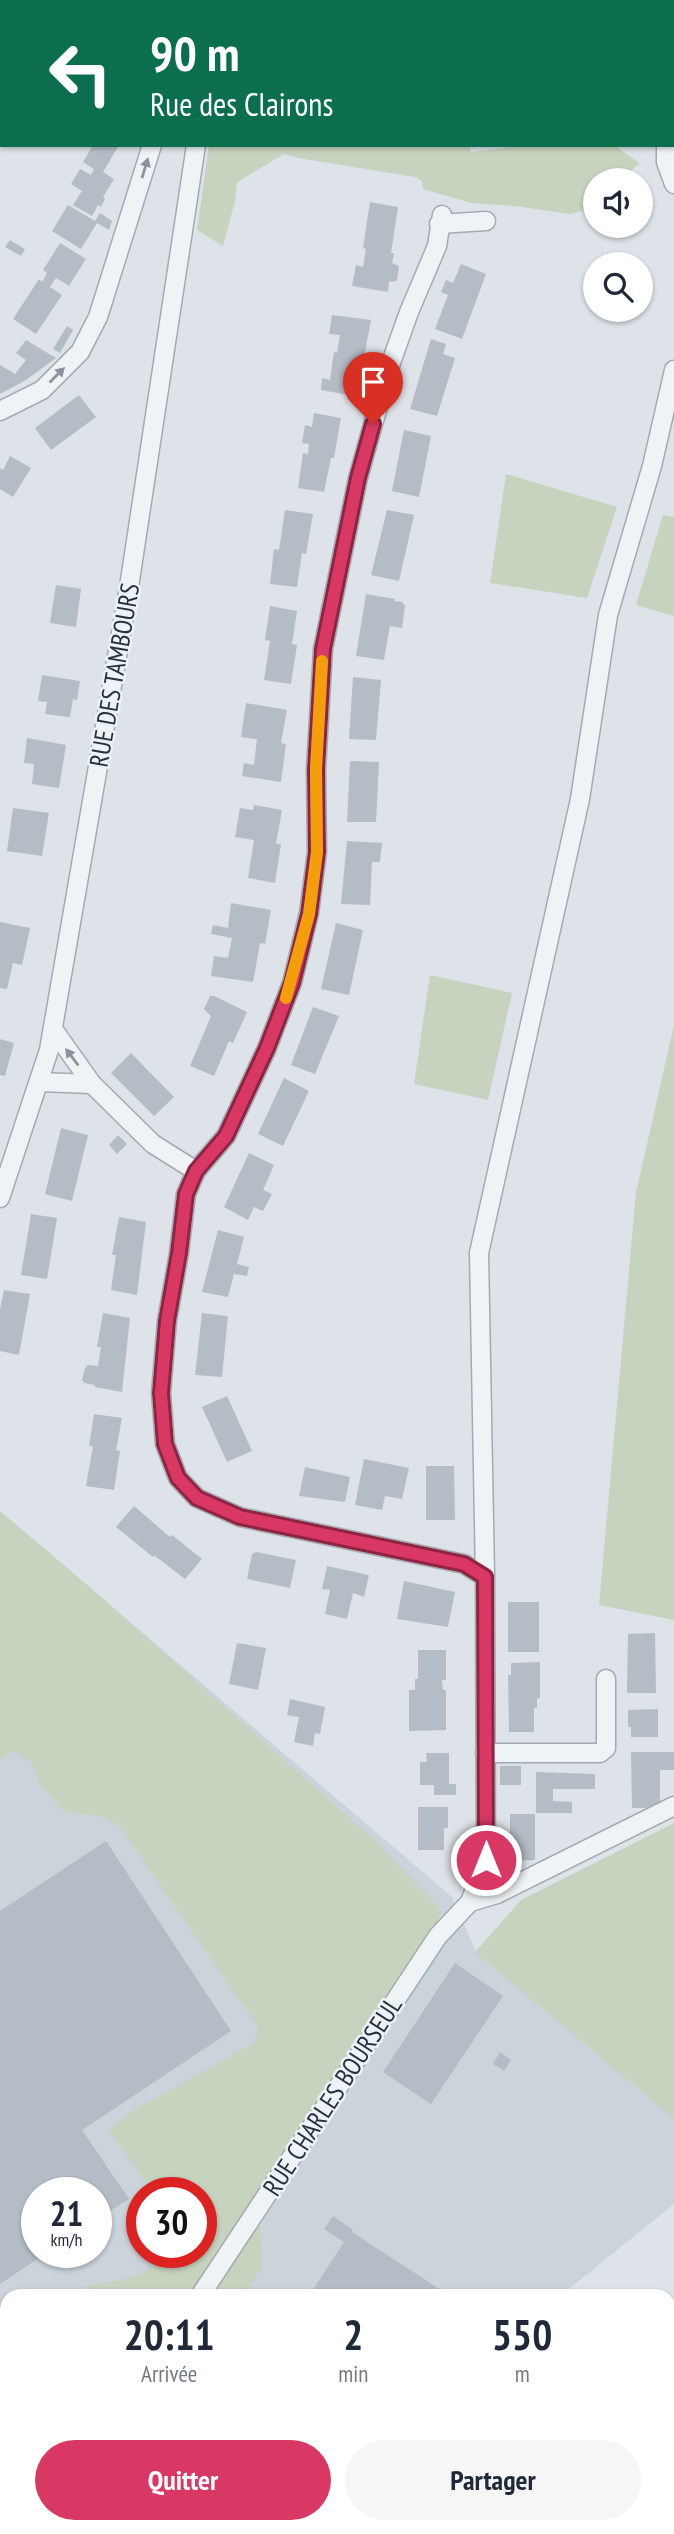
<!DOCTYPE html>
<html lang="fr">
<head>
<meta charset="utf-8">
<style>
	body { margin:0; font-family:"PT Sans Narrow",sans-serif; background:#f6f6f7; color:#1f2937; height:100vh; display:flex; flex-direction:column; font-size:26px; white-space:nowrap }
	* { box-sizing:border-box; margin:0 }
	p { font-size:23px; color:#747a83 }
	.icon { flex:none; width:38px; height:38px; fill:none; stroke:currentColor; stroke-width:2; stroke-linecap:round; stroke-linejoin:round }
	.map { position:relative; flex:1; overflow:hidden }
	.sheet { position:absolute; left:0px; top:2289px; width:676px; height:245px; display:flex; flex-direction:column; background:#fff; border-radius:21px 21px 0 0; box-shadow:0 2px 5px #0004 }
	.sheet>* { flex:none }
	.banner { position:absolute; left:0px; top:0px; width:676px; height:147px; box-shadow:0 2px 5px #0004; background:#0b6e4f; color:#fff; overflow:hidden }
	.buttons { position:absolute; left:583px; top:168px; display:grid; gap:14px }
	.buttons a { display:grid; place-items:center; width:70px; height:70px; border-radius:50%; background:#fff; box-shadow:0 2px 5px #0004; font-size:35px }
	.speed { position:absolute; left:21px; top:2177px; display:flex; gap:14px; font-size:35px; font-weight:700; text-align:center }
	.speed>* { display:grid; place-content:center; width:91px; height:91px; border-radius:50%; background:#fff; box-shadow:0 2px 5px #0004; line-height:1 }
	.speed small { font-size:18px; font-weight:400 }
	.speed .limit { border:10px solid #d22; background:#fff; color:#111 }
	.pin { position:absolute; display:grid; place-items:center; width:60px; height:60px; color:#fff; margin:-72px -30px; border-radius:50% 50% 50% 0; rotate:-45deg; box-shadow:0 0 7px #0007 }
	.pin .icon { rotate:45deg }
	.me { position:absolute; width:77px; margin:-38px; rotate:0deg; stroke-linejoin:round; filter:drop-shadow(0 0 5px #0008) }
	.turn { display:flex; align-items:center; gap:24px; height:147px; padding:0 35px; font-size:32px }
	.turn .icon { width:91px; height:91px; stroke-width:2.5 }
	.turn b { display:block; font-size:49px; line-height:60px }
	.eta { display:flex; justify-content:space-evenly; align-items:center; height:119px; text-align:center }
	.eta b { font-size:42px; font-weight:600; line-height:49px }
	.primary-button { display:flex; gap:14px; margin-top:auto; padding:14px 35px }
	.primary-button a { flex:1; height:80px; border-radius:42px; background:#d93764; color:#fff; font-size:28px; font-weight:600; line-height:80px; text-align:center }
	.primary-button a+a { background:#f6f6f7; color:#1f2937 }
	.map>svg:first-child { display:block }
	.built { fill:#cbd3db; fill-rule:evenodd }
	.green { fill:#c6d3be }
	.building { fill:#b4bdc6 }
	.lines { fill:none; stroke-linecap:round; stroke-linejoin:round }
	.street-casing { stroke:#a2abb2; stroke-width:21 }
	.street { stroke:#f0f3f6; stroke-width:18 }
	.oneway { fill:#8a939b }
	.route-casing { stroke:#8d2441; stroke-width:18 }
	.route { stroke:#d93764; stroke-width:12 }
	.slow { stroke:#f59e0b; stroke-width:12 }
	.labels { text-anchor:middle; dominant-baseline:central; stroke-width:5; stroke-linejoin:round; paint-order:stroke }
	.street-label { font-size:26px; fill:#253340; stroke:#edf2f6 }
</style>
</head>
<body>
<div class="map">
<svg width="674" height="2534" viewBox="0 0 674 2534">
	<rect width="100%" height="100%" fill="#dde3e8"/>
	<g class="built">
		<path d="M 0,1511 L 452,1897 L 476,1952 L 674,2119 L 674,2204 L 560,2296 L 7,2296 L 7,2340 L 0,2340 ZM 37,2193 L 96,2193 L 96,2252 L 37,2252 ZM 142,2193 L 201,2193 L 201,2252 L 142,2252 Z"/>
		<polygon points="47,2527 515,2527 514,2534 46,2534"/>
	</g>
	<g class="green">
		<rect x="232" y="0" width="208" height="2"/>
		<polygon points="209,145 469,145 471,152 528,145 614,145 639,163 623,180 595,180 595,206 590,209 570,214 515,206 471,203 423,189 422,181 415,177 298,158 284,154 237,182 235,201 223,246 197,230"/>
		<polygon points="506,474 617,507 587,598 490,583"/>
		<polygon points="663,515 674,517 674,616 636,605"/>
		<polygon points="430,975 512,993 488,1100 414,1084"/>
		<polygon points="674,1025 674,1620 599,1605 636,1193"/>
		<path d="M 0,1511 L 92,1589 L 373,1839 L 436,1904 L 441,1912 L 435,1931 L 258,2196 L 262,2267 L 244,2296 L 81,2296 L 88,2285 C 112,2282 153,2278 163,2252 L 201,2252 L 201,2193 L 154,2193 L 108,2130 L 131,2112 L 254,2043 L 258,2027 L 118,1824 L 104,1817 L 63,1811 L 41,1785 L 31,1762 L 12,1751 L 0,1759 Z"/>
		<polygon points="674,1823 674,2119 475,1952 521,1900"/>
	</g>
	<g class="building">
		<polygon points="93,145 119,145 103,172 114,179 103,197 105,199 101,207 98,205 92,216 73,205 82,191 71,184 80,169 91,175 94,169 83,162"/>
		<polygon points="370,202 398,207 391,253 394,253 392,263 399,266 397,281 389,282 388,292 352,286 356,265 363,267 366,249 363,248"/>
		<polygon points="68,205 95,221 100,213 112,221 109,230 97,223 81,249 52,231"/>
		<polygon points="10,240 25,249 21,256 5,247"/>
		<polygon points="60,243 86,259 69,286 56,278 50,287 62,295 36,334 13,319 39,279 42,282 47,273 43,270"/>
		<polygon points="461,264 486,274 462,339 435,329 448,295 441,292 446,280 453,283"/>
		<polygon points="332,315 371,320 364,357 360,357 357,376 362,377 361,384 356,383 354,396 321,390 322,378 330,380 334,352 337,353 340,335 329,334"/>
		<polygon points="67,326 73,330 60,353 53,349"/>
		<polygon points="431,339 446,344 443,354 455,358 437,416 410,409"/>
		<polygon points="26,340 56,358 26,380 0,394 0,365 15,374 26,360 16,353"/>
		<polygon points="79,395 96,417 51,450 35,428"/>
		<polygon points="314,413 341,418 334,458 331,458 324,492 298,488 303,453 308,454 309,444 302,443 305,425 312,427"/>
		<polygon points="404,430 431,436 419,497 392,491"/>
		<polygon points="10,456 31,468 13,497 0,489 0,468 3,470"/>
		<polygon points="285,510 313,514 306,554 302,553 297,587 270,584 274,549 279,550"/>
		<polygon points="387,510 414,515 399,581 371,575"/>
		<polygon points="56,585 81,589 76,627 50,623"/>
		<polygon points="366,594 395,599 394,601 402,602 405,606 402,628 390,626 384,660 356,656"/>
		<polygon points="270,606 297,611 292,644 297,645 291,684 264,680 270,641 265,640"/>
		<polygon points="42,675 80,681 77,700 73,699 70,717 45,714 47,702 38,701"/>
		<polygon points="353,677 381,680 376,740 349,739"/>
		<polygon points="246,703 287,710 281,743 286,744 281,782 242,776 244,763 254,765 257,739 241,737"/>
		<polygon points="27,738 66,745 59,788 32,784 34,764 24,763"/>
		<polygon points="350,761 379,762 376,822 347,822"/>
		<polygon points="254,805 282,810 276,844 281,844 275,883 248,878 254,840 235,837 240,808 253,810"/>
		<polygon points="13,808 49,813 42,856 7,851"/>
		<polygon points="347,841 382,843 380,862 372,862 370,905 341,904"/>
		<polygon points="231,903 271,910 265,944 260,943 253,982 211,976 214,956 228,958 232,938 211,934 213,925 228,928"/>
		<polygon points="0,922 30,928 22,965 13,963 7,989 0,988"/>
		<polygon points="336,923 363,930 349,995 321,989"/>
		<polygon points="210,996 214,996 247,1012 233,1043 229,1041 214,1076 190,1066 211,1016 204,1009"/>
		<polygon points="313,1007 339,1016 315,1074 291,1065"/>
		<polygon points="0,1039 14,1043 5,1076 0,1075"/>
		<polygon points="131,1053 174,1097 154,1116 111,1073"/>
		<polygon points="284,1078 309,1091 283,1146 258,1134"/>
		<polygon points="61,1128 88,1135 72,1201 45,1194"/>
		<polygon points="118,1135 127,1144 117,1154 109,1145"/>
		<polygon points="249,1153 274,1165 263,1190 272,1194 263,1211 254,1207 248,1220 224,1207"/>
		<polygon points="31,1214 57,1218 47,1279 21,1275"/>
		<polygon points="119,1217 146,1222 137,1295 111,1290 116,1255 112,1255"/>
		<polygon points="218,1230 244,1237 237,1264 249,1267 247,1276 234,1274 228,1297 202,1292"/>
		<polygon points="4,1290 30,1294 19,1355 0,1351 0,1310"/>
		<polygon points="103,1313 130,1318 122,1392 95,1387 95,1385 85,1383 82,1380 85,1368 88,1365 98,1366 101,1347 97,1347"/>
		<polygon points="202,1313 228,1316 222,1377 195,1375"/>
		<polygon points="227,1396 252,1451 227,1462 202,1407"/>
		<polygon points="94,1414 122,1418 116,1450 120,1451 114,1490 86,1486 93,1446 89,1446"/>
		<polygon points="364,1459 409,1468 402,1499 385,1496 382,1510 355,1505"/>
		<polygon points="426,1466 454,1466 455,1520 426,1520"/>
		<polygon points="305,1467 350,1477 345,1502 299,1496"/>
		<polygon points="134,1506 170,1537 172,1535 202,1559 185,1579 155,1556 153,1557 116,1527"/>
		<polygon points="256,1552 296,1560 290,1588 247,1579 252,1554"/>
		<polygon points="327,1566 369,1575 364,1597 353,1593 347,1619 325,1614 330,1590 322,1589"/>
		<polygon points="404,1581 455,1592 448,1627 397,1619"/>
		<rect x="508" y="1602" width="31" height="50"/>
		<polygon points="655,1633 656,1693 627,1693 628,1634"/>
		<polygon points="237,1643 266,1648 258,1690 229,1684"/>
		<polygon points="418,1650 446,1650 446,1680 442,1680 443,1690 446,1690 446,1730 409,1731 409,1690 415,1690 415,1679 418,1679"/>
		<polygon points="540,1662 540,1698 537,1699 537,1708 534,1708 534,1732 509,1732 508,1675 511,1675 511,1663"/>
		<polygon points="290,1699 325,1707 320,1734 315,1733 313,1746 294,1742 299,1717 287,1715"/>
		<polygon points="658,1709 658,1737 631,1737 631,1727 628,1727 628,1710"/>
		<polygon points="631,1752 674,1752 674,1770 660,1770 660,1808 632,1808"/>
		<polygon points="426,1753 449,1753 449,1784 456,1784 456,1795 434,1795 434,1785 420,1785 420,1762 427,1762"/>
		<rect x="500" y="1766" width="21" height="19"/>
		<polygon points="536,1772 595,1774 595,1789 553,1789 553,1801 572,1802 572,1813 536,1813"/>
		<polygon points="418,1807 448,1807 448,1828 444,1828 444,1850 418,1850"/>
		<polygon points="510,1814 535,1814 535,1860 511,1861 510,1840 513,1840 513,1835 510,1835"/>
		<polygon points="106,1841 231,2031 82,2130 129,2199 96,2220 96,2193 37,2193 37,2252 48,2252 0,2284 0,1911"/>
		<polygon points="455,1963 503,1996 431,2104 383,2072"/>
		<polygon points="500,2052 511,2060 504,2071 493,2064"/>
		<polygon points="333,2216 353,2230 352,2232 450,2296 309,2296 344,2242 324,2229"/>
		<rect x="0" y="2358" width="7" height="19"/>
		<polygon points="3,2456 7,2456 7,2513 0,2513 0,2472 3,2472"/>
		<polygon points="212,2527 316,2527 312,2534 223,2534"/>
	</g>
	<g class="lines">
		<g class="street-casing">
			<g id="street">
				<polyline points="215,2 216,0"/>
				<polyline points="674,67 674,65"/>
				<polyline points="666,145 666,162 674,184"/>
				<polyline points="439,224 486,221"/>
				<polyline points="0,411 42,390 80,352 98,317 152,145"/>
				<polyline points="53,1029 92,1084 153,1144 196,1171"/>
				<polyline points="39,1082 92,1084"/>
				<polyline points="0,1198 49,1050 129,587 196,145"/>
				<polyline points="485,1577 479,1253 580,799 608,615 652,466 674,370"/>
				<polyline points="485,1753 600,1753 606,1748 606,1679"/>
				<polyline points="470,1902 497,1894 674,1806"/>
				<polyline points="200,2296 438,1936 470,1902 486,1860 485,1577 464,1564 240,1517 197,1498 178,1478 165,1444 161,1393 167,1321 179,1253 186,1194 196,1171 226,1136 267,1048 292,983 309,913 317,852 316,769 323,649 358,478 388,371 409,312 437,246 442,215"/>
				<polyline points="86,2527 91,2534"/>
				<polyline points="107,2534 121,2527"/>
			</g>
		</g>
		<use href="#street" class="street"/>
	</g>
	<defs><path id="oneway-solid" d="M-6-.8H1V-3.2L6.5 0L1 3.2V.8H-6Z" transform="scale(1.75)"/></defs>
	<g class="oneway">
		<use href="#oneway-solid" transform="translate(145 168) rotate(-73)"/>
		<use href="#oneway-solid" transform="translate(57 375) rotate(-45)"/>
		<use href="#oneway-solid" transform="translate(72 1057) rotate(-127)"/>
	</g>
	<g class="lines">
		<g class="route-casing">
			<polyline id="route" points="373,424 358,478 323,649 316,769 317,852 309,914 292,983 267,1048 226,1136 196,1171 186,1194 179,1253 167,1321 161,1393 165,1444 178,1478 197,1498 240,1517 464,1564 485,1577 486,1860"/>
		</g>
		<use href="#route" class="route"/>
		<polyline class="slow" points="286,998 309,914 317,852 316,769 322,661"/>
	</g>
	<g class="labels">
		<g class="street-label">
			<text transform="translate(114 675) rotate(-80)">RUE DES TAMBOURS</text>
			<text transform="translate(332 2096) rotate(-57)">RUE CHARLES BOURSEUL</text>
		</g>
	</g>
</svg>
<div class="buttons">
<a><svg class="icon" aria-label="sound" viewBox="0 0 24 24"><path d="M4 9h4l5-4v14l-5-4H4zM17 9q2 3 0 6"/></svg></a>
<a><svg class="icon" aria-label="search" viewBox="0 0 24 24"><circle cx="10" cy="10" r="6"/><path d="M15 15l6 6"/></svg></a>
</div>
<div class="speed"><div>21<small>km/h</small></div><div class="limit">30</div></div>
<div class="pin" style="left:373px;top:424px;background:#d93025"><svg class="icon" aria-label="arrive" viewBox="0 0 24 24"><path d="M6 21V4h12l-3 4 3 4H6"/></svg></div>
<svg class="me" style="left:486px;top:1860px" viewBox="-20 -20 40 40"><circle r="17" fill="#d93764" stroke="#fff" stroke-width="3"/><path d="M0-11L8 9 0 5-8 9z" fill="#fff"/></svg>
<div class="banner">
<div class="turn"><svg class="icon" aria-label="left" viewBox="0 0 24 24"><path d="M17 20v-9H6M10 6l-5 5 5 5"/></svg><div><b>90 m</b>Rue des Clairons</div></div>
</div>
<section class="sheet">
<div class="eta">
<div><b>20:11</b><p>Arrivée</p></div>
<div><b>2</b><p>min</p></div>
<div><b>550</b><p>m</p></div>
</div>
<div class="primary-button"><a>Quitter</a><a>Partager</a></div>
</section>
</div>
</body>
</html>
